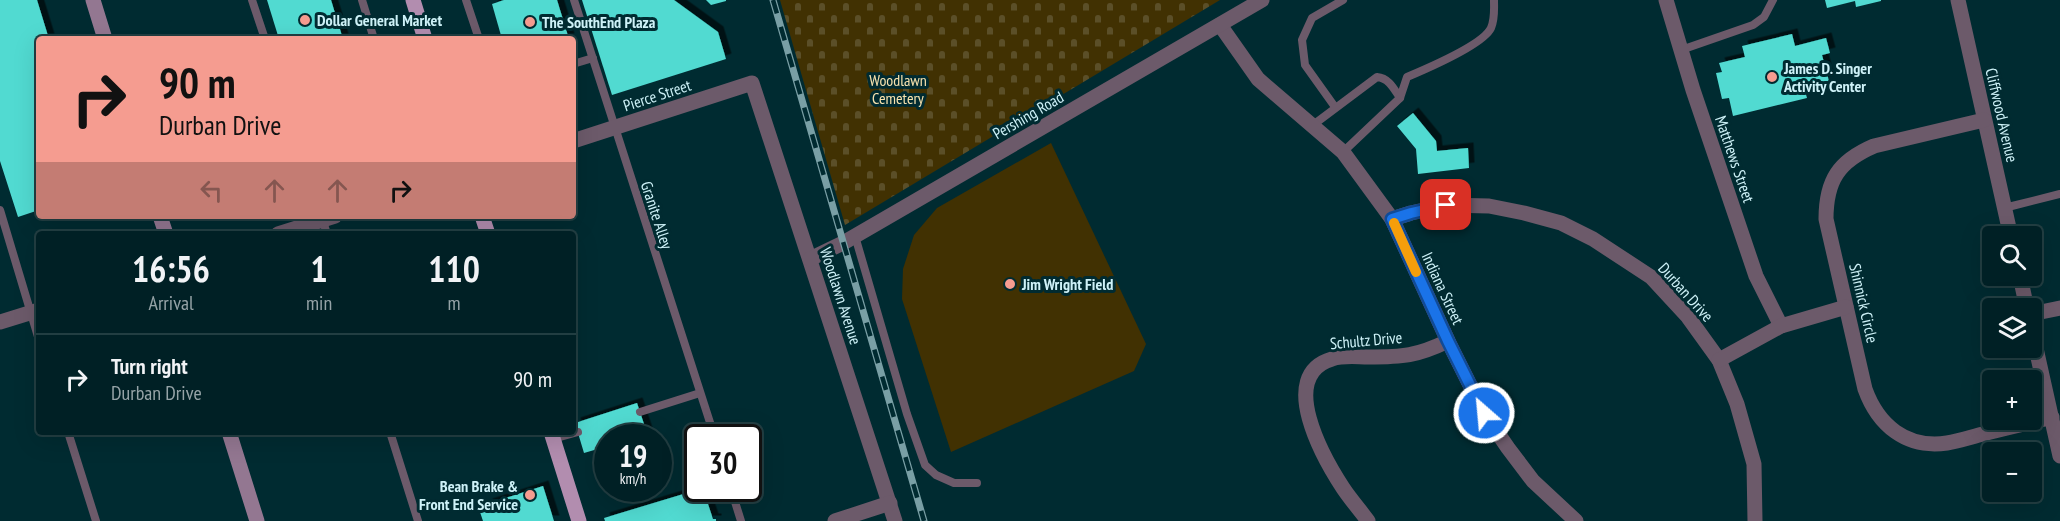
<!DOCTYPE html>
<html lang="en">
<head>
<meta charset="utf-8">
<style>
	body { margin:0; font-family:"PT Sans Narrow",sans-serif; background:#0a282d; color:#f1f3f6; height:100vh; display:flex; flex-direction:column; font-size:22px; white-space:nowrap }
	* { box-sizing:border-box; margin:0 }
	p { font-size:20px; color:#95a3a7 }
	.icon { flex:none; width:33px; height:33px; fill:none; stroke:currentColor; stroke-width:2; stroke-linecap:round; stroke-linejoin:round }
	.map { position:relative; flex:1; overflow:hidden }
	.sheet { position:absolute; left:36px; top:231px; width:540px; height:204px; display:flex; flex-direction:column; background:#002025; border-radius:6px; box-shadow:0 6px 24px #0002,0 0 0 2px #223e42 }
	.sheet>* { flex:none }
	.banner { position:absolute; left:36px; top:36px; width:540px; height:183px; border-radius:6px; box-shadow:0 6px 24px #0002,0 0 0 2px #223e42; background:#f59c90; color:#111; overflow:hidden }
	.controls { position:absolute; left:1982px; top:226px; display:grid; gap:12px }
	.controls a { display:grid; place-items:center; width:60px; height:60px; border-radius:6px; background:#002025; box-shadow:0 6px 24px #0002,0 0 0 2px #223e42; font-size:30px }
	.speed { position:absolute; left:594px; top:424px; display:flex; gap:12px; font-size:30px; font-weight:700; text-align:center }
	.speed>* { display:grid; place-content:center; width:78px; height:78px; border-radius:50%; background:#002025; box-shadow:0 6px 24px #0002,0 0 0 2px #223e42; line-height:1 }
	.speed small { font-size:15px; font-weight:400 }
	.speed .limit { border:3px solid #111; border-radius:9px; background:#fff; color:#111 }
	.pin { position:absolute; display:grid; place-items:center; width:51px; height:51px; color:#fff; margin:-26px; border-radius:12px; box-shadow:0 3px 9px #0006 }
	.me { position:absolute; width:66px; margin:-33px; rotate:333deg; stroke-linejoin:round; filter:drop-shadow(0 0 4px #0008) }
	.turn { display:flex; align-items:center; gap:21px; height:126px; padding:0 24px; font-size:27px }
	.turn .icon { width:78px; height:78px; stroke-width:2.5 }
	.turn b { display:block; font-size:42px; line-height:51px }
	.lanes { display:flex; align-items:center; height:57px; padding:0 24px; background:#0003; justify-content:center; gap:30px; direction:ltr }
	.lanes .off { opacity:.35 }
	.eta { display:flex; justify-content:space-evenly; align-items:center; height:102px; text-align:center }
	.eta b { font-size:36px; font-weight:700; line-height:42px }
	ul { padding:0; list-style:none }
	li { display:flex; align-items:center; gap:18px; height:90px; padding:0 24px; border-top:2px solid #223e42 }
	li div { flex:1 }
	li b { display:block; font-size:22px }
	li em { font-style:normal }
	.map>svg:first-child { display:block }
	.green { fill:#413102 }
	.cemetery { fill:url(#cemetery-stones) }
	.building { fill:#51dad1; filter:url(#shadow) }
	.lines { fill:none; stroke-linecap:round; stroke-linejoin:round }
	.lane { stroke:#6c5a6a; stroke-width:8 }
	.street { stroke:#6c5a6a; stroke-width:15 }
	.secondary { stroke:#937791; stroke-width:15 }
	.primary { stroke:#b28daf; stroke-width:15 }
	.rail-casing { stroke:#799fa5; stroke-width:7 }
	.rail { stroke:#002b31; stroke-width:4.5; stroke-dasharray:14; stroke-linecap:butt }
	.route-casing { stroke:#114b97; stroke-width:15 }
	.route { stroke:#1a73e8; stroke-width:10 }
	.slow { stroke:#f59e0b; stroke-width:10 }
	.poi-dot { fill:#f59c90; stroke:#002b31; stroke-width:2 }
	.labels { text-anchor:middle; dominant-baseline:central; stroke-width:6; stroke-linejoin:round; paint-order:stroke }
	.poi-label { font-size:16px; font-weight:bold; fill:#cef2f8; stroke:#002b31; text-anchor:start }
	.park-label { font-size:16px; fill:#f7e2ae; stroke:#002b31 }
	.street-label { font-size:16px; fill:#cef2f8; stroke:#002b31 }
</style>
</head>
<body>
<div class="map">
<svg width="2060" height="521" viewBox="0 0 2060 521">
	<defs>
		<pattern id="cemetery-stones" width="16" height="16" patternUnits="userSpaceOnUse" patternTransform="scale(1.5)"><rect width="16" height="16" fill="#413102"/><path d="M2 7V4a2 2 0 0 1 4 0v3zM10 15v-3a2 2 0 0 1 4 0v3z" fill="#5b4f28"/></pattern>
		<filter id="shadow"><feDropShadow dx="5.5" dy="-5.5" stdDeviation="0" flood-color="#0009"/></filter>
	</defs>
	<rect width="100%" height="100%" fill="#002b31"/>
	<polygon class="green" points="1051,143 1146,344 1134,371 951,452 902,299 903,269 914,235 937,208"/>
	<polygon class="cemetery" points="780,0 1220,0 845,225"/>
	<g class="building">
		<polygon points="0,0 37,0 49,39 39,39 39,210 18,217 0,161"/>
		<polygon points="267,0 331,0 343,39 279,39"/>
		<polygon points="504,0 557,0 569,39 502,39 492,4"/>
		<polygon points="582,0 674,0 718,32 726,59 612,95"/>
		<polygon points="706,0 726,0 726,1 711,5"/>
		<polygon points="1825,0 1881,0 1881,1 1856,7 1855,1 1827,8"/>
		<polygon points="1792,34 1795,46 1826,38 1830,53 1822,55 1829,81 1804,87 1807,98 1733,116 1729,98 1722,99 1716,73 1722,72 1719,63 1745,57 1742,46"/>
		<polygon points="1413,113 1436,141 1437,151 1468,148 1469,168 1418,174 1416,149 1397,126"/>
		<polygon points="637,403 647,433 632,438 608,438 608,446 584,453 575,423"/>
		<polygon points="543,486 554,521 483,521 480,512 488,509 487,504"/>
		<polygon points="700,489 703,489 713,519 716,519 716,521 605,521 604,518"/>
	</g>
	<g class="lines">
		<g class="lane">
			<polyline points="252,0 265,39"/>
			<polyline points="362,0 374,39"/>
			<polyline points="466,0 479,39"/>
			<polyline points="574,0 715,438"/>
			<polyline points="1681,50 1753,25 1764,17 1773,0"/>
			<polyline points="573,64 593,58"/>
			<polyline points="1335,107 1305,65 1302,40 1312,18 1343,0"/>
			<path d="M 1313,125 L 1377,77 C 1389,78 1394,89 1400,98"/>
			<path d="M 1343,152 L 1400,98 L 1407,77 C 1426,69 1483,45 1491,28 C 1495,19 1494,10 1494,0"/>
			<polyline points="2004,208 2060,194"/>
			<polyline points="0,210 39,340"/>
			<polyline points="322,218 327,234"/>
			<polyline points="855,236 907,414 925,465 936,475 954,483 977,483"/>
			<polyline points="640,412 700,393"/>
			<polyline points="68,432 96,521"/>
			<polyline points="390,432 418,521"/>
			<polyline points="553,439 578,432"/>
			<polyline points="731,489 741,521"/>
		</g>
		<g class="street">
			<polyline points="1666,0 1693,90 1756,276 1781,326"/>
			<polyline points="1958,0 2011,237"/>
			<polyline points="1220,25 1258,79 1343,152 1392,219 1448,341 1484,413 1508,448 1533,481 1576,521"/>
			<path d="M 1984,120 L 1874,146 C 1839,161 1826,180 1826,219 L 1865,389 C 1878,425 1906,449 1947,443 C 1959,441 1971,437 1983,434 C 2006,428 2029,423 2052,417"/>
			<polyline points="573,141 752,83 895,521"/>
			<polyline points="1392,219 1411,213 1446,205 1489,206 1524,213 1561,223 1593,239 1651,277 1688,317 1719,360 1737,404 1754,464 1755,521"/>
			<polyline points="278,234 335,216"/>
			<polyline points="810,259 843,243 1262,0"/>
			<polyline points="2020,276 2027,309"/>
			<polyline points="2031,314 2060,308"/>
			<polyline points="0,322 39,310"/>
			<polyline points="2031,326 2060,456"/>
			<polyline points="1719,360 1781,326 1846,307"/>
			<polyline points="835,521 890,503"/>
			<path d="M 1368,521 C 1360,510 1351,500 1343,488 C 1324,459 1276,375 1332,359 C 1343,355 1357,357 1368,357 C 1403,357 1417,356 1448,341"/>
		</g>
		<g class="secondary">
			<polyline points="93,0 105,39"/>
			<polyline points="160,216 166,234"/>
			<polyline points="229,432 257,521"/>
		</g>
		<g class="primary">
			<polyline points="413,0 425,39"/>
			<polyline points="482,216 488,234"/>
			<polyline points="551,432 579,521"/>
		</g>
		<g class="rail-casing">
			<polyline id="rail" points="773,0 924,521"/>
		</g>
		<use href="#rail" class="rail"/>
	</g>
	<g class="lines">
		<g class="route-casing">
			<polyline id="route" points="1446,205 1411,213 1392,219 1448,341 1484,413"/>
		</g>
		<use href="#route" class="route"/>
		<polyline class="slow" points="1394,223 1416,272"/>
	</g>
	<g class="poi-dot">
		<circle cx="305" cy="20" r="6"/>
		<circle cx="530" cy="22" r="6"/>
		<circle cx="1772" cy="77" r="6"/>
		<circle cx="1010" cy="284" r="6"/>
		<circle cx="530" cy="495" r="6"/>
	</g>
	<g class="labels">
		<g class="poi-label">
			<text x="317" y="20">Dollar General Market</text>
			<text x="542" y="22">The SouthEnd Plaza</text>
			<text x="1784" y="68">James D. Singer<tspan x="1784" dy="18">Activity Center</tspan></text>
			<text x="1022" y="284">Jim Wright Field</text>
			<text x="518" y="486" text-anchor="end">Bean Brake &amp;<tspan x="518" dy="18">Front End Service</tspan></text>
		</g>
		<g class="park-label">
			<text x="898" y="80">Woodlawn<tspan x="898" dy="18">Cemetery</tspan></text>
		</g>
		<g class="street-label">
			<text transform="translate(657 95) rotate(-18)">Pierce Street</text>
			<text transform="translate(1028 115) rotate(-30)">Pershing Road</text>
			<text transform="translate(2002 115) rotate(77)">Cliffwood Avenue</text>
			<text transform="translate(1735 159) rotate(71)">Matthews Street</text>
			<text transform="translate(657 215) rotate(72)">Granite Alley</text>
			<text transform="translate(1443 288) rotate(65)">Indiana Street</text>
			<text transform="translate(1686 292) rotate(48)">Durban Drive</text>
			<text transform="translate(841 296) rotate(72)">Woodlawn Avenue</text>
			<text transform="translate(1864 303) rotate(77)">Shinnick Circle</text>
			<text transform="translate(1366 340) rotate(-5)">Schultz Drive</text>
		</g>
	</g>
</svg>
<div class="controls">
<a><svg class="icon" aria-label="search" viewBox="0 0 24 24"><circle cx="10" cy="10" r="6"/><path d="M15 15l6 6"/></svg></a>
<a><svg class="icon" aria-label="layers" viewBox="0 0 24 24"><path d="M12 4l9 5-9 5-9-5zM3 14l9 5 9-5"/></svg></a>
<a>+</a>
<a>−</a>
</div>
<div class="speed"><div>19<small>km/h</small></div><div class="limit">30</div></div>
<div class="pin" style="left:1446px;top:205px;background:#d93025"><svg class="icon" aria-label="arrive" viewBox="0 0 24 24"><path d="M6 21V4h12l-3 4 3 4H6"/></svg></div>
<svg class="me" style="left:1484px;top:413px" viewBox="-20 -20 40 40"><circle r="17" fill="#1a73e8" stroke="#fff" stroke-width="3"/><path d="M0-11L8 9 0 5-8 9z" fill="#fff"/></svg>
<div class="banner">
<div class="turn"><svg class="icon" aria-label="right" viewBox="0 0 24 24"><path d="M7 20v-9h11M14 6l5 5-5 5"/></svg><div><b>90 m</b>Durban Drive</div></div>
<div class="lanes"><svg class="icon off" aria-label="left" viewBox="0 0 24 24"><path d="M17 20v-9H6M10 6l-5 5 5 5"/></svg><svg class="icon off" aria-label="ahead" viewBox="0 0 24 24"><path d="M12 20V5M6 11l6-6 6 6"/></svg><svg class="icon off" aria-label="ahead" viewBox="0 0 24 24"><path d="M12 20V5M6 11l6-6 6 6"/></svg><svg class="icon" aria-label="right" viewBox="0 0 24 24"><path d="M7 20v-9h11M14 6l5 5-5 5"/></svg></div>
</div>
<section class="sheet">
<div class="eta">
<div><b>16:56</b><p>Arrival</p></div>
<div><b>1</b><p>min</p></div>
<div><b>110</b><p>m</p></div>
</div>
<ul>
<li><svg class="icon" aria-label="right" viewBox="0 0 24 24"><path d="M7 20v-9h11M14 6l5 5-5 5"/></svg><div><b>Turn right</b><p>Durban Drive</p></div><em>90 m</em></li>
</ul>
</section>
</div>
</body>
</html>
